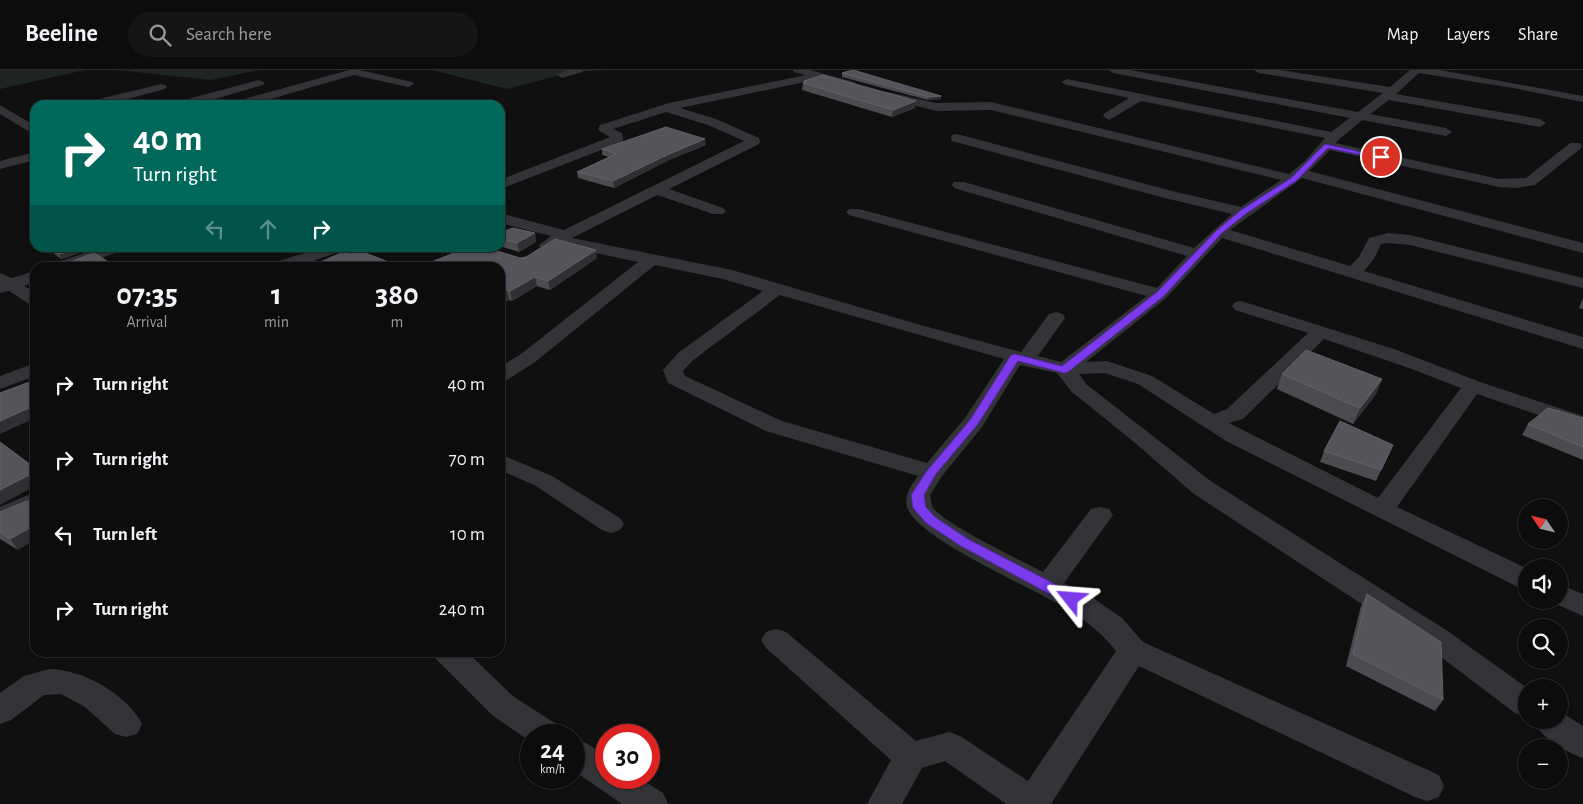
<!DOCTYPE html>
<html lang="en">
<head>
<meta charset="utf-8">
<style>
	body { margin:0; font-family:"Alegreya Sans",sans-serif; background:#151516; color:#f1f3f6; height:100vh; display:flex; flex-direction:column; font-size:19px; white-space:nowrap }
	* { box-sizing:border-box; margin:0 }
	p { font-size:16px; color:#9a9b9d }
	.icon { flex:none; width:28px; height:28px; fill:none; stroke:currentColor; stroke-width:2; stroke-linecap:round; stroke-linejoin:round }
	.map { position:relative; flex:1; overflow:hidden }
	.side { position:absolute; left:30px; top:192px; width:475px; height:395px; display:flex; flex-direction:column; background:#0c0c0d; border-radius:15px; box-shadow:0 1px 4px #0004,0 0 0 1px #2c2c2e }
	.side>* { flex:none }
	.guide { position:absolute; left:30px; top:30px; width:475px; height:152px; border-radius:15px; box-shadow:0 1px 4px #0004,0 0 0 1px #2c2c2e; background:#00695c; color:#fff; overflow:hidden }
	.needle { width:32px; rotate:305deg }
	.controls { position:absolute; left:1518px; top:429px; display:grid; gap:10px }
	.controls a { display:grid; place-items:center; width:50px; height:50px; border-radius:50%; background:#0c0c0d; box-shadow:0 1px 4px #0004,0 0 0 1px #2c2c2e; font-size:25px }
	.speed { position:absolute; left:520px; top:654px; display:flex; gap:10px; font-size:25px; font-weight:700; text-align:center }
	.speed>* { display:grid; place-content:center; width:65px; height:65px; border-radius:50%; background:#0c0c0d; box-shadow:0 1px 4px #0004,0 0 0 1px #2c2c2e; line-height:1 }
	.speed small { font-size:12px; font-weight:400 }
	.speed .limit { border:8px solid #d22; background:#fff; color:#111 }
	.pin { position:absolute; display:grid; place-items:center; width:42px; height:42px; color:#fff; margin:-21px; border:2px solid #fff; border-radius:50%; box-shadow:0 1px 5px #0007 }
	.me { position:absolute; width:55px; margin:-28px; rotate:298deg; stroke-linejoin:round; filter:drop-shadow(0 0 4px #0008) }
	.turn { display:flex; align-items:center; gap:18px; height:105px; padding:0 20px; font-size:22px }
	.turn .icon { width:65px; height:65px; stroke-width:2.5 }
	.turn b { display:block; font-size:35px; line-height:42px }
	.lanes { display:flex; align-items:center; height:48px; padding:0 20px; background:#0003; justify-content:center; gap:25px; direction:ltr }
	.lanes .off { opacity:.35 }
	.eta { display:flex; justify-content:space-evenly; align-items:center; height:85px; text-align:center }
	.eta b { font-size:30px; font-weight:700; line-height:35px }
	ul { padding:0; list-style:none }
	li { display:flex; align-items:center; gap:15px; height:75px; padding:0 20px }
	li div { flex:1 }
	li b { display:block; font-size:19px }
	li em { font-style:normal }
	header { display:flex; align-items:center; gap:30px; box-sizing:border-box; height:70px; padding:0 25px; background:#0c0c0d; border-bottom:1px solid #2c2c2e }
	header strong { font-size:24px }
	nav { display:flex; gap:28px; margin-inline-start:auto; font-size:18px }
	.search { width:350px; height:45px; background:#151516; display:flex; align-items:center; gap:12px; box-sizing:border-box; padding:0 18px; border-radius:28px; color:#9a9b9d; font-size:19px }
	.map>svg:first-child { display:block }
	.green { fill:#1f2520 }
	.lines { fill:none; stroke-linecap:round; stroke-linejoin:round }
	.minor { fill:#333438; fill-rule:evenodd }
	.wall { fill:#4b4c50 }
	.shaded-wall { fill:#2f3033 }
	.building { fill:#54555b; stroke:#606268 }
	.route { fill:#7c3aed; stroke:#51269a }
</style>
</head>
<body>
<header>
<strong>Beeline</strong>
<div class="search"><svg class="icon" aria-label="search" viewBox="0 0 24 24"><circle cx="10" cy="10" r="6"/><path d="M15 15l6 6"/></svg>Search here</div>
<nav><a>Map</a><a>Layers</a><a>Share</a></nav>
</header>
<div class="map">
<svg width="1583" height="734" viewBox="0 0 1583 734">
	<rect width="100%" height="100%" fill="#101011"/>
	<g class="green">
		<polygon points="0,0 85,0 0,19"/>
		<polygon points="117,0 260,0 211,10"/>
		<polygon points="432,0 603,0 568,3 507,19"/>
	</g>
	<g class="lines">
		<g class="minor">
			<polygon points="349,0 360,0 412,12 414,14 408,17 354,5 250,35 231,35 233,32"/>
			<polygon points="567,0 583,0 582,2 562,8 557,5"/>
			<path d="M 793,0 L 810,0 L 854,12 L 856,14 L 850,17 L 819,9 L 680,38 L 716,49 L 759,68 L 760,71 L 759,74 L 669,119 L 723,138 L 726,141 L 723,144 L 713,144 L 657,125 L 572,168 L 732,200 L 924,256 L 1021,282 L 1049,244 L 1056,242 L 1063,244 L 1065,248 L 1038,286 L 1061,292 L 1147,226 L 849,145 L 846,142 L 849,139 L 859,139 L 1157,218 L 1187,186 L 954,118 L 952,115 L 954,112 L 964,112 L 1194,178 L 1232,144 L 1165,128 L 952,71 L 951,68 L 952,65 L 957,64 L 1172,121 L 1241,137 L 1281,110 L 991,40 L 936,41 L 884,27 L 882,25 L 884,23 L 888,22 L 936,33 L 991,32 L 1289,104 L 1305,91 L 1325,68 L 1141,31 L 1109,50 L 1103,46 L 1105,43 L 1129,28 L 1067,15 L 1061,12 L 1067,9 L 1331,62 L 1350,48 L 1113,3 L 1108,0 L 1130,0 L 1358,42 L 1383,23 L 1259,3 L 1254,0 L 1280,0 L 1390,17 L 1410,0 L 1440,0 L 1583,26 L 1583,32 L 1513,18 L 1419,3 L 1396,24 L 1540,49 L 1546,53 L 1540,57 L 1389,30 L 1370,44 L 1446,58 L 1452,62 L 1446,66 L 1362,50 L 1335,73 L 1499,109 L 1526,108 L 1570,73 L 1580,73 L 1582,76 L 1580,79 L 1535,115 L 1516,118 L 1499,117 L 1330,80 L 1309,101 L 1583,173 L 1583,183 L 1302,108 L 1230,160 L 1350,196 L 1359,187 L 1369,168 L 1388,163 L 1410,165 L 1583,208 L 1583,218 L 1410,175 L 1388,173 L 1381,174 L 1374,189 L 1364,201 L 1583,267 L 1583,279 L 1222,168 L 1166,228 L 1086,292 L 1107,291 L 1152,306 L 1214,344 L 1227,339 L 1308,263 L 1235,240 L 1232,236 L 1235,232 L 1241,231 L 1394,279 L 1480,312 L 1583,346 L 1583,360 L 1477,324 L 1397,437 L 1526,498 L 1526,519 L 1516,516 L 1226,371 L 1138,314 L 1105,303 L 1079,304 L 1086,314 L 1212,412 L 1449,562 L 1527,618 L 1526,647 L 1515,643 L 1429,578 L 1194,424 L 1134,372 L 1072,322 L 1057,303 L 1020,295 L 982,357 L 942,406 L 930,425 C 931,428 931,433 932,436 C 941,453 1023,491 1043,502 L 1091,439 L 1100,437 L 1109,439 L 1113,445 L 1064,513 L 1093,528 L 1122,548 L 1143,572 L 1439,705 L 1444,716 L 1439,727 L 1427,731 L 1415,727 L 1139,596 L 1051,734 L 1006,734 L 945,691 L 922,698 L 902,734 L 867,734 L 891,690 L 766,578 L 761,570 L 766,562 L 776,559 L 786,562 L 916,671 L 949,662 L 960,666 L 1028,711 L 1116,581 C 1104,566 1090,554 1074,543 C 1041,521 917,470 907,437 C 904,424 911,416 918,406 L 766,361 L 668,313 L 663,300 L 678,283 L 763,221 L 723,209 L 655,195 L 535,292 L 507,310 L 500,312 L 500,297 L 521,284 L 638,192 L 558,175 L 547,180 L 541,178 L 539,175 L 551,166 L 500,153 L 500,143 L 564,160 L 744,71 L 708,55 L 666,42 L 613,59 L 622,63 L 623,69 L 622,72 L 500,119 L 500,110 L 610,67 L 598,60 L 600,55 L 669,33 L 806,5 L 794,2 ZM 780,225 L 1004,289 L 965,348 L 927,393 L 782,351 L 685,306 L 683,301 L 692,291 ZM 1324,269 L 1409,298 L 1461,318 L 1378,428 L 1229,353 L 1243,349 Z"/>
			<polygon points="259,10 265,13 263,15 194,35 175,35 177,32"/>
			<polygon points="161,14 165,15 167,17 165,19 105,35 85,35 87,32"/>
			<polygon points="0,35 35,56 35,65 0,44"/>
			<polygon points="35,82 35,90 0,99 0,91"/>
			<polygon points="100,178 122,178 120,181 75,198 50,198 52,194"/>
			<polygon points="320,178 343,178 341,181 294,198 268,198 270,194"/>
			<polygon points="35,201 35,212 24,216 35,222 35,235 29,234 9,221 0,223 0,203 12,208"/>
			<polygon points="35,293 35,306 0,319 0,306"/>
			<polygon points="500,384 552,406 620,448 624,454 620,460 611,463 602,460 536,416 500,400"/>
			<polygon points="35,422 35,440 0,455 0,437"/>
			<polygon points="1559,514 1583,524 1583,546 1549,531 1559,530"/>
			<polygon points="433,582 467,582 514,627 558,655 563,665 531,665 531,672 492,645 437,590"/>
			<path d="M 49,599 C 82,599 127,624 142,654 L 137,664 L 126,667 L 115,664 L 85,637 L 61,624 L 44,625 L 11,650 L 0,654 L 0,623 L 24,606 Z"/>
			<path d="M 1559,641 L 1583,656 L 1583,688 C 1565,682 1541,667 1532,650 L 1559,650 Z"/>
			<polygon points="574,669 586,673 606,686 606,708 639,708 663,723 668,734 622,734 574,701"/>
		</g>
	</g>
	<g class="wall">
		<polygon points="842,3 941,29 928,30 842,7"/>
		<polygon points="804,11 915,38 892,47 802,20 803,13 804,13"/>
		<polygon points="706,75 669,90 614,118 578,108 577,102 609,87 602,85 602,79"/>
		<polygon points="500,163 535,163 536,172 519,182 500,176"/>
		<polygon points="47,178 80,178 82,182 61,189"/>
		<polygon points="520,188 597,188 550,220 537,216 512,231 509,230 500,234"/>
		<polygon points="1583,228 1583,239 1579,238"/>
		<polygon points="1282,304 1382,309 1376,324 1353,354 1277,319"/>
		<polygon points="1583,348 1583,390 1522,365 1528,354"/>
		<polygon points="1393,375 1376,411 1320,392 1324,381"/>
		<polygon points="0,442 18,480 0,469"/>
		<polygon points="1367,524 1443,630 1435,641 1346,596 1361,536"/>
	</g>
	<g class="shaded-wall">
		<polygon points="941,26 941,29 928,30 929,27"/>
		<polygon points="916,31 915,38 892,47 893,40"/>
		<polygon points="705,69 706,75 669,90 614,118 613,111 669,84"/>
		<polygon points="535,163 536,172 519,182 517,173"/>
		<polygon points="80,178 82,182 61,189 59,184"/>
		<polygon points="596,180 597,188 550,220 548,211"/>
		<polygon points="535,207 537,216 512,231 510,221"/>
		<polygon points="507,220 509,230 500,234 500,223"/>
		<polygon points="1382,309 1376,324 1353,354 1360,338"/>
		<polygon points="35,337 35,347 30,339"/>
		<polygon points="29,338 35,348 0,364 0,351"/>
		<polygon points="35,402 35,416 0,435 0,420"/>
		<polygon points="35,455 35,470 18,480 10,469"/>
	</g>
	<g class="building">
		<polygon points="853,0 941,26 929,27 842,3"/>
		<polygon points="823,5 916,31 893,40 803,13 807,12 804,11"/>
		<polygon points="666,57 705,69 669,84 613,111 577,102 616,84 602,79"/>
		<polygon points="513,158 535,163 517,173 500,168 500,163"/>
		<polygon points="555,169 596,180 548,211 535,207 510,221 507,220 500,223 500,198 417,198 466,178 487,178 520,188 526,187"/>
		<polygon points="50,178 80,178 59,184"/>
		<polygon points="360,181 404,198 307,198 341,183 351,184"/>
		<polygon points="94,183 118,198 76,198 70,192"/>
		<polygon points="1306,280 1382,309 1360,338 1282,304"/>
		<polygon points="35,310 35,337 30,339 29,338 0,351 0,323"/>
		<polygon points="1548,338 1583,348 1583,377 1528,354"/>
		<polygon points="1340,351 1393,375 1381,400 1324,381"/>
		<polygon points="0,372 35,398 35,402 0,420"/>
		<polygon points="27,431 35,436 35,455 10,469 0,462 0,442"/>
		<polygon points="1367,524 1441,572 1443,630 1353,584"/>
	</g>
	<polygon class="route" points="1325,74 1384,87 1381,89 1328,78 1296,111 1247,143 1222,163 1164,226 1068,302 1064,303 1018,291 978,354 936,404 924,425 926,437 935,447 968,469 1076,525 1078,529 1076,533 1071,534 1066,533 959,475 926,453 913,438 911,425 926,402 970,350 1011,285 1015,284 1062,296 1157,222 1217,160 1241,140 1291,108"/>
</svg>
<div class="controls">
<a><svg class="needle" viewBox="-14 -14 28 28"><path d="M0-13l5 13h-10z" fill="#e53935"/><path d="M0 13l5-13h-10z" fill="#9a9b9d"/></svg></a>
<a><svg class="icon" aria-label="sound" viewBox="0 0 24 24"><path d="M4 9h4l5-4v14l-5-4H4zM17 9q2 3 0 6"/></svg></a>
<a><svg class="icon" aria-label="search" viewBox="0 0 24 24"><circle cx="10" cy="10" r="6"/><path d="M15 15l6 6"/></svg></a>
<a>+</a>
<a>−</a>
</div>
<div class="speed"><div>24<small>km/h</small></div><div class="limit">30</div></div>
<div class="pin" style="left:1381px;top:87px;background:#d93025"><svg class="icon" aria-label="arrive" viewBox="0 0 24 24"><path d="M6 21V4h12l-3 4 3 4H6"/></svg></div>
<svg class="me" style="left:1071px;top:529px" viewBox="-20 -20 40 40"><path d="M0-17L14 15 0 8-14 15z" fill="#7c3aed" stroke="#fff" stroke-width="4"/></svg>
<div class="guide">
<div class="turn"><svg class="icon" aria-label="right" viewBox="0 0 24 24"><path d="M7 20v-9h11M14 6l5 5-5 5"/></svg><div><b>40 m</b>Turn right</div></div>
<div class="lanes"><svg class="icon off" aria-label="left" viewBox="0 0 24 24"><path d="M17 20v-9H6M10 6l-5 5 5 5"/></svg><svg class="icon off" aria-label="ahead" viewBox="0 0 24 24"><path d="M12 20V5M6 11l6-6 6 6"/></svg><svg class="icon" aria-label="right" viewBox="0 0 24 24"><path d="M7 20v-9h11M14 6l5 5-5 5"/></svg></div>
</div>
<section class="side">
<div class="eta">
<div><b>07:35</b><p>Arrival</p></div>
<div><b>1</b><p>min</p></div>
<div><b>380</b><p>m</p></div>
</div>
<ul>
<li><svg class="icon" aria-label="right" viewBox="0 0 24 24"><path d="M7 20v-9h11M14 6l5 5-5 5"/></svg><div><b>Turn right</b></div><em>40 m</em></li>
<li><svg class="icon" aria-label="right" viewBox="0 0 24 24"><path d="M7 20v-9h11M14 6l5 5-5 5"/></svg><div><b>Turn right</b></div><em>70 m</em></li>
<li><svg class="icon" aria-label="left" viewBox="0 0 24 24"><path d="M17 20v-9H6M10 6l-5 5 5 5"/></svg><div><b>Turn left</b></div><em>10 m</em></li>
<li><svg class="icon" aria-label="right" viewBox="0 0 24 24"><path d="M7 20v-9h11M14 6l5 5-5 5"/></svg><div><b>Turn right</b></div><em>240 m</em></li>
</ul>
</section>
</div>
</body>
</html>
